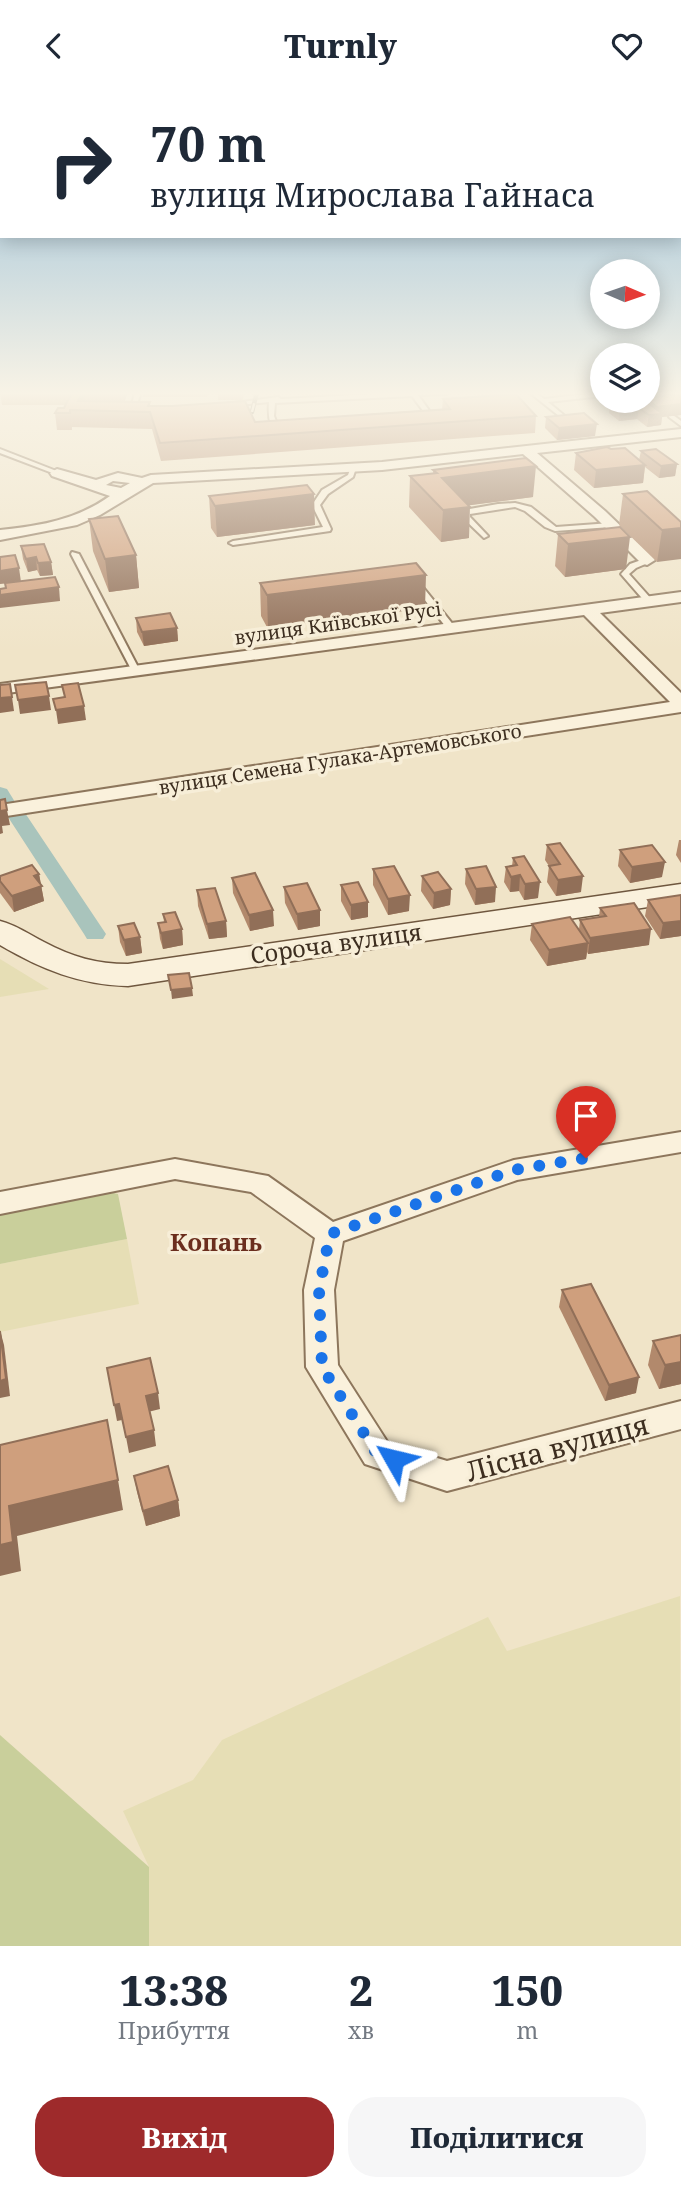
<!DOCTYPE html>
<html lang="uk">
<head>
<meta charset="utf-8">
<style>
	body { margin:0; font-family:"Noto Serif",serif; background:#f6f6f7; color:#1f2937; height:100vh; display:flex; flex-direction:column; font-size:26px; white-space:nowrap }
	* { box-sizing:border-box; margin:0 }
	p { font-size:23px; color:#747a83 }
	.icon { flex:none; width:38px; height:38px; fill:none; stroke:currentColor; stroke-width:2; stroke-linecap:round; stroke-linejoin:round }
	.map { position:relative; height:1855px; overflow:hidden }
	.panel { display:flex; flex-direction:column; background:#fff; flex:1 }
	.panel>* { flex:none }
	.banner { position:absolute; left:0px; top:0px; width:682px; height:147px; box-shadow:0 4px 18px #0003; background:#fff; color:#1f2937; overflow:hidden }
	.needle { width:46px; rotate:92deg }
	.fabs { position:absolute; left:590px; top:168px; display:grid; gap:14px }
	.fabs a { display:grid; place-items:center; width:70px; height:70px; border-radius:50%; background:#fff; box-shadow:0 4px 18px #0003; font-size:35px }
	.pin { position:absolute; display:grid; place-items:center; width:60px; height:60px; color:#fff; margin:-72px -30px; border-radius:50% 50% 50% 0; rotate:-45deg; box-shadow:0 0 7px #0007 }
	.pin .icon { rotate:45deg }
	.me { position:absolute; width:77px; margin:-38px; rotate:307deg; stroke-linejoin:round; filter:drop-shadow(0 0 5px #0008) }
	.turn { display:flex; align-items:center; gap:24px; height:147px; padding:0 35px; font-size:32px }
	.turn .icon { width:91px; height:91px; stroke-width:2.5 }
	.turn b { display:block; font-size:49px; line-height:60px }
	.eta { display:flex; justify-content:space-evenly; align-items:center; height:119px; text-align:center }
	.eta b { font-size:42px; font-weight:800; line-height:49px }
	.primary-button { display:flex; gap:14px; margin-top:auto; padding:14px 35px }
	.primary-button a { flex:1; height:80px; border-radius:28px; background:#9e2a2b; color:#fff; font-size:28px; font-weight:800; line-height:80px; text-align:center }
	.primary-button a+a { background:#f6f6f7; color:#1f2937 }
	header { display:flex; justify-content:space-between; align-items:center; height:91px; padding:0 35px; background:#fff; font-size:32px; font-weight:800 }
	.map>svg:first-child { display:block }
	.farmland { fill:#e6deb5 }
	.green { fill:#c9cf9b }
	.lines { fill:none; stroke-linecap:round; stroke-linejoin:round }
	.canal { fill:#a9c4bc; fill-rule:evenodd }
	.lane-casing { stroke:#8d765c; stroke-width:4 }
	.street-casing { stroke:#8d765c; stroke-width:4 }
	.secondary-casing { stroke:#6f573f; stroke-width:3 }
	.lane { fill:#faf1dc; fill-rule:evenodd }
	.street { fill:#faf1dc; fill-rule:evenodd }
	.secondary { fill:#faf1dc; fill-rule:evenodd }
	.rail-casing { stroke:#3d2e20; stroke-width:4.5 }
	.rail { stroke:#f7eed8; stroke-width:2.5; stroke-dasharray:9; stroke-linecap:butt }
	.wall { fill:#b2896c }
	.shaded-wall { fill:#916f58 }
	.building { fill:#cf9f7d; stroke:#916f58; stroke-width:2 }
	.route { stroke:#1a73e8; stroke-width:12; stroke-dasharray:0 21.6 }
	.labels { text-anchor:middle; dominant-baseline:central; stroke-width:7; stroke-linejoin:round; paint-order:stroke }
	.far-street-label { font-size:19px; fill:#3d2e20; stroke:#f7eed8 }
	.street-label { font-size:23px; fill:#3d2e20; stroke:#f7eed8 }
	.neighbourhood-label { font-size:24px; font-weight:bold; fill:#6b2e1e; stroke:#f7eed8 }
	.near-street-label { font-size:28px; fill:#3d2e20; stroke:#f7eed8 }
</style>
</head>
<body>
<header><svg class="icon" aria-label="back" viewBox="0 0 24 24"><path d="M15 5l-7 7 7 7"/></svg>Turnly<svg class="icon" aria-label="heart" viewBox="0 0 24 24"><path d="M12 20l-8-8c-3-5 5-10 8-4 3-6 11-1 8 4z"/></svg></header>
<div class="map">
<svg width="681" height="1855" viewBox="0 0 681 1855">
	<rect width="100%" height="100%" fill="#f0e4c8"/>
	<g class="farmland">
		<polygon points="0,868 49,898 0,906"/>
		<polygon points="127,1148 139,1213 0,1241 0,1173"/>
		<polygon points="680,1505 681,1855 149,1855 149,1776 123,1720 193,1689 222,1649 488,1526 507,1560"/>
	</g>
	<g class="green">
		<polygon points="105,1100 118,1103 127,1148 0,1173 0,1121"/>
		<polygon points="0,1644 149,1776 149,1855 0,1855"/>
	</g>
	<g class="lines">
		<g class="canal">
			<polygon points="0,696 7,698 15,711 13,715 0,715"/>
			<polygon points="18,720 25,722 106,843 103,848 87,848 84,843 8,726"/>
		</g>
		<g class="lane-casing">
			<g id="lane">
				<polygon points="135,301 141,301 137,313 148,316 148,318 137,318 132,314"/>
				<path d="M 412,301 L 450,301 L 447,303 L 418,304 L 438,332 L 437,333 L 433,333 L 412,305 L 275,312 L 274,325 L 281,343 L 278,345 C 269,337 268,323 269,311 L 230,315 L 227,313 L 278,306 L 281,308 Z"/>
				<polygon points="529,301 535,301 544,308 602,301 602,305 548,311 571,330 572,331 569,333"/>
				<polygon points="669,324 673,324 681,330 681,335 669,326"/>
				<polygon points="0,358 59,381 60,382 55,383 0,362"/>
				<polygon points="351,376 356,377 353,386 328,403 320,414 331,438 330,440 233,454 229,452 233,450 323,436 312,414 322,399 348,384"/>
				<polygon points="515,412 531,416 556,436 611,432 615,434 611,436 555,440 545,436 525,420 515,416 470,423 470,426 488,445 484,447 462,426 464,419 498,413"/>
				<polygon points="72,461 79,463 140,580 139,582 132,580 71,463"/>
				<polygon points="647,467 651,469 650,471 636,477 629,483 654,511 650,513 647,513 621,483 630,473"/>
				<polygon points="411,495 422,495 455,536 455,540 449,540 417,499 411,499"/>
			</g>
		</g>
		<g class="street-casing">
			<g id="street">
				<path d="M 681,338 L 681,346 L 537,362 L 605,420 L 653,466 L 655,469 L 647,474 L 641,472 L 595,426 L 523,363 L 382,379 L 153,392 L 100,424 L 77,434 L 0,449 L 0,439 C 40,435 76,429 110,405 L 52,385 L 50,382 L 57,378 L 96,389 L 118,382 L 142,387 L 151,384 L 382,371 ZM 113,390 L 130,392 L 121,397 L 106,394 Z"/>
				<polygon points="681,501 681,511 600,522 681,602 681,621 0,726 0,714 670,611 584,524 0,603 0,593"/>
				<polygon points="681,1041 681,1061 517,1089 343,1150 334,1199 338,1274 388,1352 447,1370 681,1310 681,1338 447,1400 365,1373 306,1276 304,1199 315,1147 251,1101 175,1088 0,1123 0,1101 175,1068 268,1085 333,1131 514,1069"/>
			</g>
		</g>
		<g class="secondary-casing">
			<path id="secondary" d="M 681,793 L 681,811 L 128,895 C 80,894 41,878 0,854 L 0,830 C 16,834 30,844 44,851 C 72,866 97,873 128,873 Z"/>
		</g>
		<use href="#lane" class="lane"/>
		<use href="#street" class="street"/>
		<use href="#secondary" class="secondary"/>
		<g class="rail-casing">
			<polyline id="rail" points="252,321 257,301"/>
		</g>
		<use href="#rail" class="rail"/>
	</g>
	<g class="wall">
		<polygon points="0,301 128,301 124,311 150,311 150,315 255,331 442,318 443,308 536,325 535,342 161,370 152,338 72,336 72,339 57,339 55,322 64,317 65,314 2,314"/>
		<polygon points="143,301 209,301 207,306 143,306"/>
		<polygon points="218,301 244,301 243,309 218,309"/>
		<polygon points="316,301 342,301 341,302"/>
		<polygon points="648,307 681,324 662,326 661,334 647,336 637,328 619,330 609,322 610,311 648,310"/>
		<polygon points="546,326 595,345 557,349 545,337"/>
		<polygon points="611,358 639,369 641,360 677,373 675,385 659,387 645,376 643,392 594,397 574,379 576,362"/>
		<polygon points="433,379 533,406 469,414 469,447 441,451 409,416 410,385 433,382"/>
		<polygon points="623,403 681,431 657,471 619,434"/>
		<polygon points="209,405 315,434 217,446 211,437"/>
		<polygon points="89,428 136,464 139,497 109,501 93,460"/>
		<polygon points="558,443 626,478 565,486 555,475"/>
		<polygon points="21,455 51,471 53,484 40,485 37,479 28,481 23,468"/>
		<polygon points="260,492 425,517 268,538 261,525"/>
		<polygon points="136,527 177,537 178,550 144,555 137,541"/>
		<polygon points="679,749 681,749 681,772 676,764"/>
		<polygon points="547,754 581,801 556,805 547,791 549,775 545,769"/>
		<polygon points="620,759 662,786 630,792 618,775"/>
		<polygon points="513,767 538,807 524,809 519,800 510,801 504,791 506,776 512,775"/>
		<polygon points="373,778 409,820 388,824 373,794"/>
		<polygon points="466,778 495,811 475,814 465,793"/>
		<polygon points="39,783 44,810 14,821 0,802 0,785"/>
		<polygon points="422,785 451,798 450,814 433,818 421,800"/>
		<polygon points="232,787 274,835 250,840 233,802"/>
		<polygon points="341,794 368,811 368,826 351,829 341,810"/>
		<polygon points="284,796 320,819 320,835 298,839 285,812"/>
		<polygon points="197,799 226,830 227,846 209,848 198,815"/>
		<polygon points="681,804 681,845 660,848 645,825 648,809"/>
		<polygon points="600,817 649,854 588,863 587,861 586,868 547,875 530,849 532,833 579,838 580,829 599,826"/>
		<polygon points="163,823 182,838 183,854 163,858 160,848 158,832 164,831"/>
		<polygon points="118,835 140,846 142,862 126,865 120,851"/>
		<polygon points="562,1199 636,1302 605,1310 559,1216"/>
		<polygon points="681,1244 681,1293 659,1298 648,1274 653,1250"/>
		<polygon points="134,1385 178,1409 180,1425 146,1435 137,1401"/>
	</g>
	<g class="shaded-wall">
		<polygon points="83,301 85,301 86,315 78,310"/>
		<polygon points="123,301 128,301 124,312"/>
		<polygon points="681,313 681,324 662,326 661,334 647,336 649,324 656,324 657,316"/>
		<polygon points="639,317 637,328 619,330 620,318"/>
		<polygon points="597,333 595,345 557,349 559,337"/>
		<polygon points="677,373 675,385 659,387 661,375"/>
		<polygon points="645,374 643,392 594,397 596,379"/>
		<polygon points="536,375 533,406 441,418 442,387"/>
		<polygon points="314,403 315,434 217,446 215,415"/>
		<polygon points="470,416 469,447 441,451 443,419"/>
		<polygon points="681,437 681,468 657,471 662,439"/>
		<polygon points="630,446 626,478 565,486 568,453"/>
		<polygon points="136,464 139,497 109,501 105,468"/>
		<polygon points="36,466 37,479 28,481 26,468"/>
		<polygon points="51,471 53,484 40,485 38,472"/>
		<polygon points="19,477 21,491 0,493 0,480"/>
		<polygon points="426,484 425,517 268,538 267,504"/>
		<polygon points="59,496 60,510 0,517 0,504"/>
		<polygon points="177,537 178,550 144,555 142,541"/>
		<polygon points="49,605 51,619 20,623 18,609"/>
		<polygon points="12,606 14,620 0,622 0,607"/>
		<polygon points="84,615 86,629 58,633 56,619"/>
		<polygon points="7,719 10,734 2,735 3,742 0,743 0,720"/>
		<polygon points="665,771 662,786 630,792 632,776"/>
		<polygon points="39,783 44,810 14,821 12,805 34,785"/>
		<polygon points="520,784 519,800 510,801 511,786"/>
		<polygon points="583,785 581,801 556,805 558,789"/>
		<polygon points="540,791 538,807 524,809 525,793"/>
		<polygon points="496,796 495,811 475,814 476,798"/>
		<polygon points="451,798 450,814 433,818 434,802"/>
		<polygon points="410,804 409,820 388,824 388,808"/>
		<polygon points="368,811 368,826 351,829 351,814"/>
		<polygon points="273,819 274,835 250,840 249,824"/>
		<polygon points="320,819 320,835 298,839 297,823"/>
		<polygon points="226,830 227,846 209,848 207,833"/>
		<polygon points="681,830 681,845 660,848 663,832"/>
		<polygon points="182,838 183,854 163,858 161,842"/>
		<polygon points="651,838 649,854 588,863 590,847"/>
		<polygon points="140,846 142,862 126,865 124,849"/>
		<polygon points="588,852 586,868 547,875 549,859"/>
		<polygon points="192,897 193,905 172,908 171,899"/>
		<polygon points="0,1239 4,1254 10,1305 0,1307"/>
		<polygon points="681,1271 681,1293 659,1298 665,1274"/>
		<polygon points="639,1286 636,1302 605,1310 609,1294"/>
		<polygon points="158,1302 160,1318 148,1321 146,1305"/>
		<polygon points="119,1313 122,1329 117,1330 114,1314"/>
		<polygon points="154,1339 156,1355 129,1362 126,1346"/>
		<polygon points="118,1389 123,1419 17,1445 21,1480 0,1485 0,1454 9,1415"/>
		<polygon points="178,1409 180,1425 146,1435 143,1420"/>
	</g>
	<g class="building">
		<polygon points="72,301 83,301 78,310 150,311 148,315 172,315 245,310 255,331 450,318 443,308 516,303 536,325 160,352 150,321 70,319 70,322 55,322 58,317 64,317"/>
		<polygon points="678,303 681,306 681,313 657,316 648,309 648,307"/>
		<polygon points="621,310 645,310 663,323 649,324 639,317 620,318 610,311"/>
		<polygon points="584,322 597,333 559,337 546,326"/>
		<polygon points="607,356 611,358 625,357 645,374 596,379 576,362"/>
		<polygon points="656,358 677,373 661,375 641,360"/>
		<polygon points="526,367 536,375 442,387 470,416 443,419 410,385 437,382 433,379"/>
		<polygon points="307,394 314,403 215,415 209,405"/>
		<polygon points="647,400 681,431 681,437 662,439 623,403"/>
		<polygon points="118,425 136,464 105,468 89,428"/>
		<polygon points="620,436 630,446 568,453 558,443"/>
		<polygon points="44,453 51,471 38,472 36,466 26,468 21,455"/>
		<polygon points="15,464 19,477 0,480 0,466"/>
		<polygon points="416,472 426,484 267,504 260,492"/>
		<polygon points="55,486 59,496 0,504 0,498 6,497 5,492"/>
		<polygon points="170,522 177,537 142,541 136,527"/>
		<polygon points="46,591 49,605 18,609 15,594"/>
		<polygon points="78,592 84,615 56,619 53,608 65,606 62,594"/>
		<polygon points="10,593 12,606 0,607 0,594"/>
		<polygon points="5,708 7,719 0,720 0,709"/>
		<polygon points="560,752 583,785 558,789 549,775 560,773 547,754"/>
		<polygon points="652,754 665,771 632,776 620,759"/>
		<polygon points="524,765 540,791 525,793 520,784 511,786 506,776 517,774 513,767"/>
		<polygon points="32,774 39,783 34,785 42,795 12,805 0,790 0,785"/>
		<polygon points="394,775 410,804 388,808 373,778"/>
		<polygon points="486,775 496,796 476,798 466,778"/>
		<polygon points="438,781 451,798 434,802 422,785"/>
		<polygon points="255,782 273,819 249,824 232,787"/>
		<polygon points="358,791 368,811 351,814 341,794"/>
		<polygon points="307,792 320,819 297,823 284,796"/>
		<polygon points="215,797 226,830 207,833 197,799"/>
		<polygon points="681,804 681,830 663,832 648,809"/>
		<polygon points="634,812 651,838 590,847 580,829 606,825 600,817"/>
		<polygon points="175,821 182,838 161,842 158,832 166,831 163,823"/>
		<polygon points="570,826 588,852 549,859 532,833"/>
		<polygon points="134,832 140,846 124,849 118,835"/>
		<polygon points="189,882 192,897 171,899 168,884"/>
		<polygon points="591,1193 639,1286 609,1294 562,1199"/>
		<polygon points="0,1240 6,1288 0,1290"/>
		<polygon points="681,1244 681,1271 665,1274 653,1250"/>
		<polygon points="150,1267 158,1302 146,1305 154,1339 126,1346 119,1313 114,1314 107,1277"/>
		<polygon points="107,1329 118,1389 9,1415 13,1451 0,1454 0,1354"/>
		<polygon points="168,1375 178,1409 143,1420 134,1385"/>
	</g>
	<linearGradient id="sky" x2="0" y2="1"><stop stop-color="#8fbad6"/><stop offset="0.54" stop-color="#f8f3e6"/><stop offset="1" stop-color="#f8f3e6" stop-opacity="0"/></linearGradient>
	<rect width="681" height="560" fill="url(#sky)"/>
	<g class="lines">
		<polyline class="route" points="394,1368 377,1363 322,1276 319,1199 330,1143 514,1079 586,1067"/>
	</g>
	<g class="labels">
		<g class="far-street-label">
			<text transform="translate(338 532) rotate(-8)">вулиця Київської Русі</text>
			<text transform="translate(340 668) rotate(-9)">вулиця Семена Гулака-Артемовського</text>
		</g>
		<g class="street-label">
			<text transform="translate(336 852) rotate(-8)">Сороча вулиця</text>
		</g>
		<g class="neighbourhood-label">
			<text x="216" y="1150">Копань</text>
		</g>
		<g class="near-street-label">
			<text transform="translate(557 1356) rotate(-15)">Лісна вулиця</text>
		</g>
	</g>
</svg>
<div class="fabs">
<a><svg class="needle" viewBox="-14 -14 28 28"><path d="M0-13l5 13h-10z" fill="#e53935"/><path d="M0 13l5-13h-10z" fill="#747a83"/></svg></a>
<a><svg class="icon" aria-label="layers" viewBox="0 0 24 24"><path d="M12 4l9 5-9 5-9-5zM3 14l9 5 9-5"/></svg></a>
</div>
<div class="pin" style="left:586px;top:1067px;background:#d93025"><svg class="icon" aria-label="arrive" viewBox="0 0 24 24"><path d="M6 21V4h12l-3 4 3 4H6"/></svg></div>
<svg class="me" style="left:394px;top:1368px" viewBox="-20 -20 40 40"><path d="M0-17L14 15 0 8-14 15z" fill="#1a73e8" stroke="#fff" stroke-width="4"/></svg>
<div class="banner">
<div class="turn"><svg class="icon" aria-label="right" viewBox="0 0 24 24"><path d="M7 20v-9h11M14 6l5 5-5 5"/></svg><div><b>70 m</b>вулиця Мирослава Гайнаса</div></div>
</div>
</div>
<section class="panel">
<div class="eta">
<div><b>13:38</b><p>Прибуття</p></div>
<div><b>2</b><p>хв</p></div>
<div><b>150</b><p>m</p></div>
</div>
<div class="primary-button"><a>Вихід</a><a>Поділитися</a></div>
</section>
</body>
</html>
